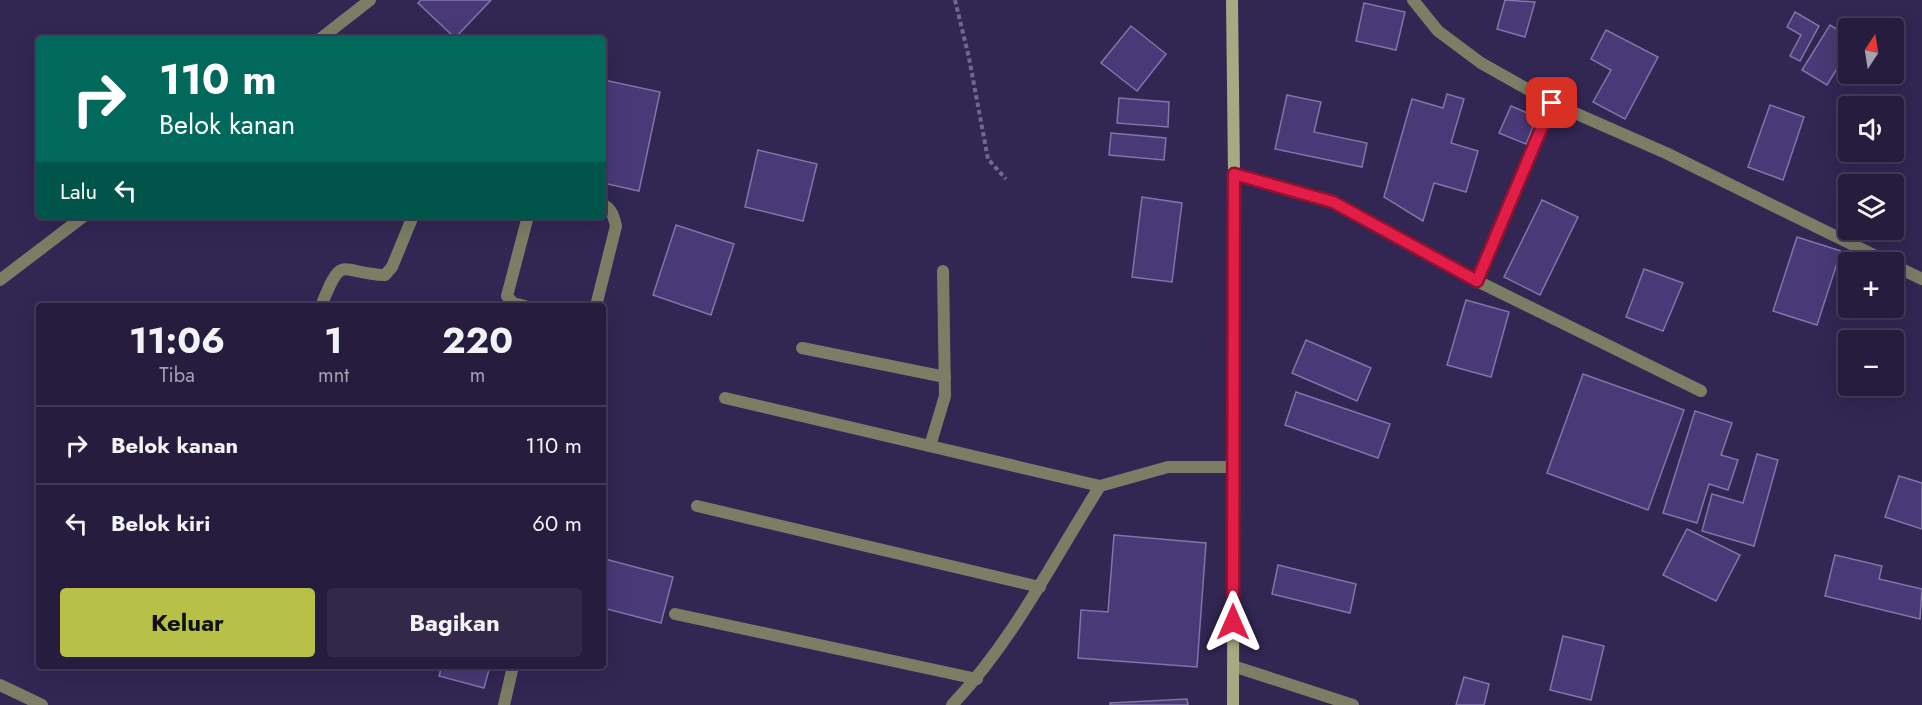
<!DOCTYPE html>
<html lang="id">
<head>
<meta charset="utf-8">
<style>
	body { margin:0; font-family:Jost,sans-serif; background:#322949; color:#f1f3f6; height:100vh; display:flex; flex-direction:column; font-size:22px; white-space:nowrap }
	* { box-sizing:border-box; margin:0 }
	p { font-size:20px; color:#a4a1b0 }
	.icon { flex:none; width:33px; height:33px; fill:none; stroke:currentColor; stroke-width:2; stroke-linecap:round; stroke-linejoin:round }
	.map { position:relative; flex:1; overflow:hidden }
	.sheet { position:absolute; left:36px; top:303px; width:570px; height:366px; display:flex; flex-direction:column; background:#261c3e; border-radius:6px; box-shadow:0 6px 24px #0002,0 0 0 2px #423a58 }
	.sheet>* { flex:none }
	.hud { position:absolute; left:36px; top:36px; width:570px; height:183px; border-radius:6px; box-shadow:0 6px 24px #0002,0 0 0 2px #423a58; background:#00695c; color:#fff; overflow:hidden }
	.needle { width:39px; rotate:12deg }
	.controls { position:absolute; left:1838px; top:18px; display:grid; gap:12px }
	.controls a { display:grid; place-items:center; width:66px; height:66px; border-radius:6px; background:#261c3e; box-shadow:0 6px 24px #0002,0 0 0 2px #423a58; font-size:30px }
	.pin { position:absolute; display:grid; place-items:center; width:51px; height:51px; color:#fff; margin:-26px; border-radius:12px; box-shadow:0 3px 9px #0006 }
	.me { position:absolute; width:66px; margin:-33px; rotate:0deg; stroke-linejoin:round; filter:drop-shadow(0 0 4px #0008) }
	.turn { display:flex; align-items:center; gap:21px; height:126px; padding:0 24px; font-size:27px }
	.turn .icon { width:78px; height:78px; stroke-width:2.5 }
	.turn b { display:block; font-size:42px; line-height:51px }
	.then { display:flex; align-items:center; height:57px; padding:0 24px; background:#0003; gap:12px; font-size:22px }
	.eta { display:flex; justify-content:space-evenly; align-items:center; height:102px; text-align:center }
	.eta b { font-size:36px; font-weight:700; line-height:42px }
	.cta { display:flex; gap:12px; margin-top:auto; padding:12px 24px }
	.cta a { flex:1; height:69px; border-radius:6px; background:#b8c147; color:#111; font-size:24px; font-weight:700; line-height:69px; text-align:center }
	.cta a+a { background:#322949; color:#f1f3f6 }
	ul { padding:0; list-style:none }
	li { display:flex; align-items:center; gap:18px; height:78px; padding:0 24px; border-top:2px solid #423a58 }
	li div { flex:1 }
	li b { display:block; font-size:22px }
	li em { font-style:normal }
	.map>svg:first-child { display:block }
	.building { fill:#493976; stroke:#8075a9; stroke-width:1.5 }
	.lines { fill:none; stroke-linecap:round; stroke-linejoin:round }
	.path { stroke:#71688f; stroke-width:4; stroke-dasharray:4.5 3; stroke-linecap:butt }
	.street { stroke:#7b7e65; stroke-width:12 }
	.secondary { stroke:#a5aa83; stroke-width:12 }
	.route-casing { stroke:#92132f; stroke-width:15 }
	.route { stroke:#e11d48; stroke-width:10 }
</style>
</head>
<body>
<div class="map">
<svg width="1922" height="705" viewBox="0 0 1922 705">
	<rect width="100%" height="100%" fill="#322653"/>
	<g class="building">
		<polygon points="421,0 491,0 455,38 418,3"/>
		<polygon points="1505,0 1535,2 1525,37 1497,29"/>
		<polygon points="1364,3 1405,12 1396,50 1356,41"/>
		<polygon points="1795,12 1819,26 1800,61 1790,56 1801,35 1787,27"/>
		<polygon points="1830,25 1848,36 1848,51 1827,85 1802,70"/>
		<polygon points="1131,26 1166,54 1137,91 1101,63"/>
		<polygon points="1606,30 1658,57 1625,119 1593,102 1611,70 1591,59"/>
		<polygon points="604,80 660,92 639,191 603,183"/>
		<polygon points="1447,94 1464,99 1451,143 1478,151 1466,192 1434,183 1423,221 1384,197 1412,99 1443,108"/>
		<polygon points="1287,95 1321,102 1314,132 1367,143 1362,167 1275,149"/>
		<polygon points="1119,98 1169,102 1168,127 1117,123"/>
		<polygon points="1770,105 1804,117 1783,180 1748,167"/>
		<polygon points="1511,106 1537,117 1526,144 1499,133"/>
		<polygon points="1111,133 1166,138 1164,160 1109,155"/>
		<polygon points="758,150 817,164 803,221 745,207"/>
		<polygon points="1142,197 1182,203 1172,282 1132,277"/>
		<polygon points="1542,200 1578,217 1540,295 1504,277"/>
		<polygon points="676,225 734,244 711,315 653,295"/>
		<polygon points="1797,237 1841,251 1817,325 1773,311"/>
		<polygon points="1644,269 1683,283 1663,331 1626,317"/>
		<polygon points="1466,300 1509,312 1491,377 1447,365"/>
		<polygon points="1306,340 1371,368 1357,401 1292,373"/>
		<polygon points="1583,374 1684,410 1648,510 1547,473"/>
		<polygon points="1296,392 1390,424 1378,458 1285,425"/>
		<polygon points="1695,411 1732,423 1721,455 1738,460 1728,490 1709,484 1697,523 1663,513"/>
		<polygon points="1757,454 1778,460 1754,546 1702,531 1712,494 1743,503"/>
		<polygon points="1899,476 1922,483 1922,529 1885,517"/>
		<polygon points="1687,529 1740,555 1716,601 1663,575"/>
		<polygon points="1114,535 1206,543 1197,667 1078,658 1081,610 1108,612"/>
		<polygon points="1835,555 1882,566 1879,579 1922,589 1920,619 1825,596"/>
		<polygon points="605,559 673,577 661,623 603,608"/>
		<polygon points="1278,565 1356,584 1350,613 1272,594"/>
		<polygon points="1563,636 1604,646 1591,700 1550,690"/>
		<polygon points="442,666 490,666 484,688 439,676"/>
		<polygon points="1464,677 1489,684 1484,705 1456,705"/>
		<polygon points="1187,699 1188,705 1110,705 1110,703"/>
	</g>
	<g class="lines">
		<polyline class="path" points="955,0 969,58 988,159 1006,179"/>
		<g class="street">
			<polyline points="1413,0 1438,31 1481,63 1552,103"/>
			<polyline points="320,39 370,0"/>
			<polyline points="1234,174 1333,202 1477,281 1701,391"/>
			<polyline points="1893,265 1922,279"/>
			<polyline points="0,280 84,216"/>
			<polyline points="1477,281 1552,103 1666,153 1888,262"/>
			<path d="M 321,306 C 343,252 338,273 385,275 L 392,267 L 413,216"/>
			<polyline points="525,306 513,303 507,296 528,216"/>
			<path d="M 596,306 L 616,226 C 614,218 612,208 603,205"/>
			<polyline points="802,348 945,377"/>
			<polyline points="725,398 1100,486"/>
			<polyline points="930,446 945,396 943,271"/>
			<polyline points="697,506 1040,587"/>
			<polyline points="675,614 977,679"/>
			<polyline points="1233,666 1353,705"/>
			<polyline points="0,685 42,705"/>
			<polyline points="504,705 513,666"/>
			<path d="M 952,705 C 1013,641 1053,560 1100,486 L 1168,467 L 1233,467"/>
		</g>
		<polyline class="secondary" points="1232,0 1234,174 1233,705"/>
	</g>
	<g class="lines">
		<g class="route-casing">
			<polyline id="route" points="1233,622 1234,174 1333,202 1477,281 1552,103"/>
		</g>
		<use href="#route" class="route"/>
	</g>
</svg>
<div class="controls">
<a><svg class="needle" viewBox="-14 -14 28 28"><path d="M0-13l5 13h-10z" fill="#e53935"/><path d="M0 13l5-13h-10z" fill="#a4a1b0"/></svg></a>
<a><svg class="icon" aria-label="sound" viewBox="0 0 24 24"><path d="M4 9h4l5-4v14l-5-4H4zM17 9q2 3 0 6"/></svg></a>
<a><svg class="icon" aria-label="layers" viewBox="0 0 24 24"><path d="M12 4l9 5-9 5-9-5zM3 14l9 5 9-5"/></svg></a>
<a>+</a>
<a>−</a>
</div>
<div class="pin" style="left:1552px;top:103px;background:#d93025"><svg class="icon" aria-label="arrive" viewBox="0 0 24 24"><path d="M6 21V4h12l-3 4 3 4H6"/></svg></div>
<svg class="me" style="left:1233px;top:622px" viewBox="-20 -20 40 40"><path d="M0-17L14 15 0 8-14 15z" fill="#e11d48" stroke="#fff" stroke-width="4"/></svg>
<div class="hud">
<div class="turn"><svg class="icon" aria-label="right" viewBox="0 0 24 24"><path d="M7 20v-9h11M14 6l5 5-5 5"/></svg><div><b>110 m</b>Belok kanan</div></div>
<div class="then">Lalu<svg class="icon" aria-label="left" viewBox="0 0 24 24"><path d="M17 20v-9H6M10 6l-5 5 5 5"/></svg></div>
</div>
<section class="sheet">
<div class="eta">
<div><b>11:06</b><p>Tiba</p></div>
<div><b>1</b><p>mnt</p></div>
<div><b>220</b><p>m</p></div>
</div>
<ul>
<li><svg class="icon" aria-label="right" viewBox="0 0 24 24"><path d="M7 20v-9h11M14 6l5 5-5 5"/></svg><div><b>Belok kanan</b></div><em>110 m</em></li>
<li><svg class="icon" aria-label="left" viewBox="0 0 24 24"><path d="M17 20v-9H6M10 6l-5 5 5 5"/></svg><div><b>Belok kiri</b></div><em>60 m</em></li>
</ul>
<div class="cta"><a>Keluar</a><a>Bagikan</a></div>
</section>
</div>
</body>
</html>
